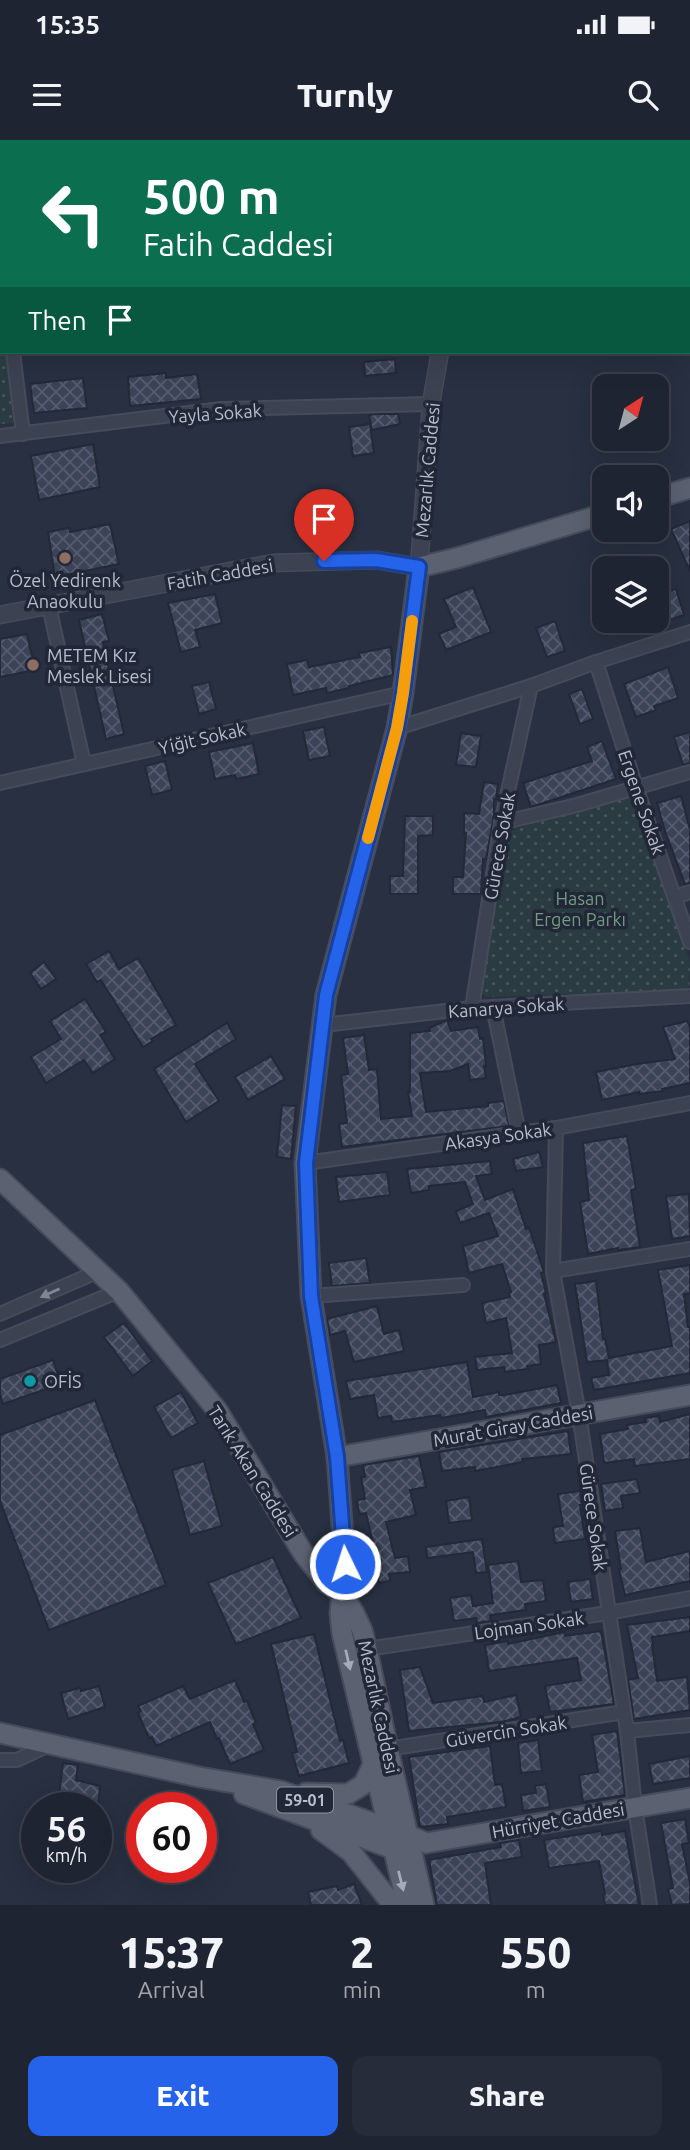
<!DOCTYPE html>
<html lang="en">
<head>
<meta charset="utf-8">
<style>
	body { margin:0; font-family:Ubuntu,sans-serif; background:#262c39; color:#f1f3f6; height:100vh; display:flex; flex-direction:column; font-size:26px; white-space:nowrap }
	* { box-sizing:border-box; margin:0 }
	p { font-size:23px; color:#a1a4ab }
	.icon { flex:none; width:38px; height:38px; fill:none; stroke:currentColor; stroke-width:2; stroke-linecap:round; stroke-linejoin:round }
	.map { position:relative; height:1765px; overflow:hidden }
	.side { display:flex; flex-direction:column; background:#1e2431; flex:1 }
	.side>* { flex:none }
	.banner { position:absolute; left:0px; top:0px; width:691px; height:214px; box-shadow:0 7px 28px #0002,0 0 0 2px #3c414d; background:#0b6e4f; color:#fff; overflow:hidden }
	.needle { width:46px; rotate:36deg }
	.fabs { position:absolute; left:592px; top:234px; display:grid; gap:14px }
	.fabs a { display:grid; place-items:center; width:77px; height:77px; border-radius:14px; background:#1e2431; box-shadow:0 7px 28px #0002,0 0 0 2px #3c414d; font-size:35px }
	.speed { position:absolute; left:21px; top:1652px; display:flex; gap:14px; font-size:35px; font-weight:700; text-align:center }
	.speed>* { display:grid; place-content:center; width:91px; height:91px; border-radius:50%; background:#1e2431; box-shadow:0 7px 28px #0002,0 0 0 2px #3c414d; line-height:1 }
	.speed small { font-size:18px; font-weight:400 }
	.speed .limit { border:10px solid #d22; background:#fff; color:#111 }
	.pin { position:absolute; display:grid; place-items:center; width:60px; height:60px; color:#fff; margin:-72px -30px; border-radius:50% 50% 50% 0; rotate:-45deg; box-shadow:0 0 7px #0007 }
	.pin .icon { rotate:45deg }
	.me { position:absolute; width:77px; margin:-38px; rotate:356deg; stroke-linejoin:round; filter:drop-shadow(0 0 5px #0008) }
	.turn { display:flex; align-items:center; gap:24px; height:147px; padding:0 28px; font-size:32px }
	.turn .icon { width:91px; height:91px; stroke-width:2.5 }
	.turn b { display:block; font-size:49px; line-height:60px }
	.then { display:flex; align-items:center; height:66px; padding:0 28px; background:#0003; gap:14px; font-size:26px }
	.eta { display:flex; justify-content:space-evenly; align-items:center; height:119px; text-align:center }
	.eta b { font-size:42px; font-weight:800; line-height:49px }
	.primary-button { display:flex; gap:14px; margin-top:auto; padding:14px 28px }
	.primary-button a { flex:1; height:80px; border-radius:14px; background:#2563eb; color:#fff; font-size:28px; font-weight:800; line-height:80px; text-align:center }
	.primary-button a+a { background:#262c39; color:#f1f3f6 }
	.status { display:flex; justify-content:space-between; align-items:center; height:49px; padding:0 35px; background:#1e2431; direction:ltr }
	.status svg { height:19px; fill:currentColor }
	header { display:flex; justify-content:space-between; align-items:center; height:91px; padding:0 28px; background:#1e2431; font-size:32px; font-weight:800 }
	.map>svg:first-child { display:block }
	.park { fill:url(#park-dots) }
	.building { fill:url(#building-cross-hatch); stroke:#232939; stroke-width:2 }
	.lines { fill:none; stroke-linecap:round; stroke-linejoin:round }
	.minor-casing { stroke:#464b5a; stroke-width:16 }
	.tertiary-casing { stroke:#464b5a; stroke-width:19 }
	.primary-casing { stroke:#464b5a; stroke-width:23 }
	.minor { stroke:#3c4251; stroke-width:12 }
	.tertiary { stroke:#3c4251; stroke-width:16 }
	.primary { stroke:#5b6171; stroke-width:19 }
	.oneway { fill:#818694 }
	.oneway2 { fill:#a6abb9 }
	.route-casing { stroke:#184099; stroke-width:18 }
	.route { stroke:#2563eb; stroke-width:12 }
	.slow { stroke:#f59e0b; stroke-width:12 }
	.education-dot { fill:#8d6e63; stroke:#212737; stroke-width:2.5 }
	.culture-dot { fill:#0f9aa8; stroke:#212737; stroke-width:2.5 }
	.labels { text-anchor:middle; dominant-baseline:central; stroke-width:7; stroke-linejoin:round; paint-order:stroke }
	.shield { fill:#212737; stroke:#8b919f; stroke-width:2 }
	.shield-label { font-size:16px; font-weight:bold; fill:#b9becb }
	.street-label { font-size:18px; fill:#b9becb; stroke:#212737 }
	.poi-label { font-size:18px; fill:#b9becb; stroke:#212737; text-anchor:start }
	.park-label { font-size:18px; fill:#729b81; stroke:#212737 }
</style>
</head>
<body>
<div class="status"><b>15:35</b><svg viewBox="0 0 49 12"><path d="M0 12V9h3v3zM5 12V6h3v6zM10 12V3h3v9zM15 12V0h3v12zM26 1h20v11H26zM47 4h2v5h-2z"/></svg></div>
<header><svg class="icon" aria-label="menu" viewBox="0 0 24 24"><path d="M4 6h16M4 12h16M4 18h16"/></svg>Turnly<svg class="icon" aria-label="search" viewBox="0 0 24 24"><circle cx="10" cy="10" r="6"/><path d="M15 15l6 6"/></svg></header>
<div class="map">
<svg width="690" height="1765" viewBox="0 0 690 1765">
	<defs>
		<pattern id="park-dots" width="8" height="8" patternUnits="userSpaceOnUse" patternTransform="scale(1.75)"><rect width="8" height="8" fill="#2a3c42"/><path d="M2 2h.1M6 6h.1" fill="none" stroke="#47565c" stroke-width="1.8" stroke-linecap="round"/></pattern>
		<pattern id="building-cross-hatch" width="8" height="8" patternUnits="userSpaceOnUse" patternTransform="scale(1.75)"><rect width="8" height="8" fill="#3b4357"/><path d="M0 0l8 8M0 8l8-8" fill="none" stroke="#555c6e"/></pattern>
	</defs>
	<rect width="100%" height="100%" fill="#283041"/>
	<g class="park">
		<polygon points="0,159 2,212 6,212 13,283 0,284"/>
		<polygon points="625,657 631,659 638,673 690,822 689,846 681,851 485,857 480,850 506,695 509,691"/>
	</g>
	<g class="building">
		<polygon points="395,219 396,233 365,236 364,222"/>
		<polygon points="166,233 166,238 197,234 201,259 130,266 128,237"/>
		<polygon points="83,238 87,268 34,273 30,244"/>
		<polygon points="376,274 398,274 400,284 372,290 369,275"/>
		<polygon points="370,284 374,313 353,316 349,287"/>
		<polygon points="93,304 100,347 39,360 31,316"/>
		<polygon points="690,381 690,431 671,389"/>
		<polygon points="110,384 119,424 55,437 48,392 69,388 70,392"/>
		<polygon points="473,447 491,492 446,510 439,494 456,487 444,459"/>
		<polygon points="676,449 684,475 666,481 658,454"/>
		<polygon points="215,454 222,483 195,490 200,507 181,512 168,463"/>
		<polygon points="102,474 109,501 103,502 124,594 106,599 79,480"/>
		<polygon points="555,481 565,511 547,517 536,488"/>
		<polygon points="601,481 641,481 641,483 606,495"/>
		<polygon points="27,494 35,530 0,537 0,499"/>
		<polygon points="391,507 393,535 349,546 349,548 327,553 326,548 293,555 287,524 307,520 309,527 360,517 359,513"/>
		<polygon points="668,527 678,558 654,566 656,570 636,577 624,544"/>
		<polygon points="209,542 216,569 199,574 192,546"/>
		<polygon points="582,549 593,579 580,584 569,554"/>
		<polygon points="324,587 330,616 309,620 303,591"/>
		<polygon points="690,592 690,623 683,625 674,597"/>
		<polygon points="461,593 481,596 476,627 456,625"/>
		<polygon points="602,601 616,639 531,667 523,643 592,621 587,607"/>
		<polygon points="253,603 259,634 236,639 235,635 215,639 209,612"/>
		<polygon points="165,621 172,650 152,655 145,626"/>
		<polygon points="484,642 498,644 496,659 494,659 494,675 486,719 483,719 481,754 453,754 453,737 463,737 466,693 464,693 464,673 479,674"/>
		<polygon points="681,656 690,690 690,743 685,744 665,691 657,663"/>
		<polygon points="405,676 433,676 433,695 418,696 418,754 390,754 390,736 403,736"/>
		<polygon points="109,811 119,829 138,818 176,885 151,899 153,901 143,907 101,840 97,842 86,824"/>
		<polygon points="44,822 56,839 41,849 30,833"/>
		<polygon points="85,859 106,892 100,895 115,919 93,933 84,920 46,943 31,917 61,899 50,881"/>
		<polygon points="447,880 451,891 478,887 480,899 483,898 486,926 484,926 486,938 470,940 468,924 450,931 420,933 426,972 488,966 488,963 504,961 509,986 342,1007 339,984 347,983 341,935 348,934 343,898 364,895 369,930 377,929 381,979 412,976 408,952 410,952 410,893 430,891 429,888"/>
		<polygon points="687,881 690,887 690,943 662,949 663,951 639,954 639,952 602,960 596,932 637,924 675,919 663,887"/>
		<polygon points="227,883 236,899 195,924 219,961 186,982 154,929"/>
		<polygon points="271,916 285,939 248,960 235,937"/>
		<polygon points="282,965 296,966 291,1019 277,1017"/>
		<polygon points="627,996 636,1049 631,1050 640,1107 618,1110 618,1108 588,1114 580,1062 589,1060 583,1003"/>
		<polygon points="539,1012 543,1027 516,1031 513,1019"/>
		<polygon points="490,1021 492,1034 476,1036 485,1060 513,1049 526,1089 529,1088 544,1132 541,1133 546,1153 544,1154 556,1202 539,1205 541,1224 527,1226 528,1229 505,1232 504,1227 477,1230 475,1217 512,1213 506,1178 486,1183 482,1163 510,1157 509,1153 511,1152 502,1124 469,1133 463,1106 498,1096 489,1073 460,1083 456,1071 473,1064 465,1042 429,1046 429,1050 411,1053 407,1029"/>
		<polygon points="387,1032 390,1055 339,1062 336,1037"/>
		<polygon points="689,1054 690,1096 672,1099 666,1056"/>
		<polygon points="366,1118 370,1143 332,1146 329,1123"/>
		<polygon points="690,1125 690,1153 684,1154 688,1187 690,1187 690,1233 594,1250 591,1238 609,1235 607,1220 587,1222 575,1144 596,1141 603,1199 605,1199 609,1218 672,1206 658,1130"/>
		<polygon points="377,1166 384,1194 399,1190 404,1211 354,1222 345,1191 330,1195 327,1179"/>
		<polygon points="124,1183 152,1221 133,1236 104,1197"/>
		<polygon points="53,1220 61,1244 3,1264 0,1254 0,1239"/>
		<polygon points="467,1222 473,1257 499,1252 499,1255 505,1255 557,1245 561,1263 486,1277 485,1270 441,1278 440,1275 392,1282 391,1276 378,1278 374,1255 350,1259 346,1241"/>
		<polygon points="181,1252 198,1283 171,1298 154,1267"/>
		<polygon points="95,1260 166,1445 49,1490 0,1361 0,1295"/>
		<polygon points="690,1274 690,1319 635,1326 634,1319 604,1323 600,1294 628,1289 627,1285 646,1282 645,1278 659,1276 660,1282"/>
		<polygon points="568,1291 571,1314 522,1319 523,1322 475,1331 475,1327 442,1331 439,1312"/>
		<polygon points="419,1316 426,1347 410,1350 416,1375 386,1382 395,1418 408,1416 410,1432 389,1434 390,1441 379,1443 376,1425 378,1425 366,1373 359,1374 357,1360 365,1359 361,1337 365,1337 363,1325"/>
		<polygon points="204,1321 222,1386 190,1395 172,1330"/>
		<polygon points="637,1339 640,1353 621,1356 623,1368 605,1371 601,1344"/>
		<polygon points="580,1351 582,1365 580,1365 585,1399 555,1403 553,1387 563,1386 558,1354"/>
		<polygon points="469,1357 472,1380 449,1383 446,1361"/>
		<polygon points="640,1388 646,1422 690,1411 690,1441 625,1455 619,1429 621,1429 615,1391"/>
		<polygon points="482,1399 487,1432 476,1433 473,1412 427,1418 426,1407"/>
		<polygon points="273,1417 301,1478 236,1504 208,1443"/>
		<polygon points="518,1421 521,1442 543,1440 546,1461 525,1464 526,1470 490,1475 491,1481 477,1483 476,1478 454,1481 450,1458 471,1455 473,1466 493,1463 488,1425"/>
		<polygon points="590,1439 593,1459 571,1462 568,1442"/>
		<polygon points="690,1477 690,1491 652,1497 653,1505 652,1505 657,1541 687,1537 690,1570 634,1579 628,1540 638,1538 627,1485"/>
		<polygon points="601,1491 614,1564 550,1572 545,1546 581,1540 577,1518 489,1531 485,1505 508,1501 508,1504 564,1492 565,1496"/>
		<polygon points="314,1494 340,1601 343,1600 349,1623 299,1636 292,1613 297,1612 271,1504"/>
		<polygon points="420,1527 433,1563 483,1556 484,1562 516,1555 521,1577 501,1582 409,1591 400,1530"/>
		<polygon points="235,1540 244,1562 247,1561 256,1583 253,1584 264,1610 230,1624 219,1598 217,1599 210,1582 156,1606 152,1597 149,1598 138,1573 141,1571 138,1566 183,1546 190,1559"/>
		<polygon points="99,1546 105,1567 68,1579 61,1553 80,1548 81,1551"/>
		<polygon points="617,1591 625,1655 583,1662 579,1635 598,1632 592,1595"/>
		<polygon points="538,1600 542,1631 521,1633 518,1603"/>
		<polygon points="490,1606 495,1645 502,1644 506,1667 447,1677 448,1684 420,1687 409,1617"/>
		<polygon points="690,1616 690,1638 653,1644 649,1624"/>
		<polygon points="63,1623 78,1625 76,1640 100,1646 98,1668 58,1665"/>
		<polygon points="546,1644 550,1667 523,1671 521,1655 536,1653 535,1646"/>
		<polygon points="685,1679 689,1703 682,1704 690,1743 690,1764 672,1765 668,1749 673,1748 661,1683"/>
		<polygon points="601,1691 602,1695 625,1691 639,1765 605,1765 603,1754 605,1754 599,1721 549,1728 544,1700"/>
		<polygon points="519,1700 522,1717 485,1723 491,1765 437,1765 429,1720 501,1707 500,1703"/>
		<polygon points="354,1744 362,1765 311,1765 308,1752 337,1746 338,1750"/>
	</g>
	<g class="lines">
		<g class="minor-casing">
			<g id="minor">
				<polyline points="491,0 492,2"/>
				<polyline points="0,56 2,65"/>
				<polyline points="13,212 23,294"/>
				<polyline points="0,296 221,269 431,264"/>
				<polyline points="49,466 84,624"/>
				<polyline points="596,522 636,647 690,802"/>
				<polyline points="397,588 531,546 596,522 690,492"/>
				<polyline points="0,643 403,553"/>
				<polyline points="501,683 577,665 690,632"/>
				<polyline points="675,757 690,752"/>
				<polyline points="493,867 519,993"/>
				<polyline points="472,868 501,683 531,546"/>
				<polyline points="323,885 472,868 690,856"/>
				<polyline points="556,988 553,1131 579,1274 627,1591 635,1667 650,1765"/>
				<polyline points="305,1023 556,988 690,963"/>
				<polyline points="553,1131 690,1109"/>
				<polyline points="311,1156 463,1145"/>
				<polyline points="0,1174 99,1131"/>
				<polyline points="0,1200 119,1151"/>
				<polyline points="367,1509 608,1473 690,1458"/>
				<polyline points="627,1591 690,1585"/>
				<polyline points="388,1609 624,1572"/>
				<polyline points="0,1620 17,1620 51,1604"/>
			</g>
		</g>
		<g class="tertiary-casing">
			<g id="tertiary">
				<polyline points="551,2 553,0"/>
				<polyline points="0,135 2,135"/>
				<polyline points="0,475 273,423 376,420 419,427 431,264 440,212"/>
			</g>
		</g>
		<g class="primary-casing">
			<g id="primary">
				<polyline points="656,358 690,348"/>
				<polyline points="0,1039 119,1151 217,1270 303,1413 327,1443 341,1452 354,1473 362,1490 367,1509 388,1609 424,1765"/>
				<polyline points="337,1317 690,1255"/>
				<polyline points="0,1593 199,1637 281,1651 408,1695 426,1703"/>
				<polyline points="306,1653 348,1654 364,1644 373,1624"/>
				<polyline points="244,1654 399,1711"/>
				<polyline points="321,1690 351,1712 393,1765"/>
				<polyline points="426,1703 690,1658"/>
				<polyline points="407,1765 342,1493 340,1474 345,1424 337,1317 311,1156 305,1023 326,855 397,588 403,553 419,427 457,418 604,374"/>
			</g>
		</g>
		<use href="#minor" class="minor"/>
		<use href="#tertiary" class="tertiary"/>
		<use href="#primary" class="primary"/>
	</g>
	<defs><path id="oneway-solid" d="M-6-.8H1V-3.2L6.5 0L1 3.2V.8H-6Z" transform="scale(1.75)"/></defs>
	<use class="oneway" href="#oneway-solid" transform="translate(50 1153) rotate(156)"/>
	<g class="oneway2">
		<use href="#oneway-solid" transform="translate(348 1520) rotate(77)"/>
		<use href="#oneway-solid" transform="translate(401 1741) rotate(76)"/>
	</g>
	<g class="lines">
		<g class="route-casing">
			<polyline id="route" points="324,421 376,420 419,427 403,553 397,588 326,855 306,1023 311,1156 337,1317 345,1424"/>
		</g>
		<use href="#route" class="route"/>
		<polyline class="slow" points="368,698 397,588 403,553 412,481"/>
	</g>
	<g class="education-dot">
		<circle cx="65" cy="418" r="7"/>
		<circle cx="33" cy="525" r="7"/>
	</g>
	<circle class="culture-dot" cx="30" cy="1241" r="7"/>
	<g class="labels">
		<rect class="shield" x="277" y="1647.5" width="56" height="25" rx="5"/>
		<g class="shield-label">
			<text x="305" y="1660">59-01</text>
		</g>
		<g class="street-label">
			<text transform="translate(215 273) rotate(-4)">Yayla Sokak</text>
			<text transform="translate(427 330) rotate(-85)">Mezarlık Caddesi</text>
			<text transform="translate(220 434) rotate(-10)">Fatih Caddesi</text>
			<text transform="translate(202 598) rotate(-13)">Yiğit Sokak</text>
			<text transform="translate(642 662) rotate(71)">Ergene Sokak</text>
			<text transform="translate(499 706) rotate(-80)">Gürece Sokak</text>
			<text transform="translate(506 867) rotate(-4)">Kanarya Sokak</text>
			<text transform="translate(498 996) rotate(-8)">Akasya Sokak</text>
			<text transform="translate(513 1286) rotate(-10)">Murat Giray Caddesi</text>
			<text transform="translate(253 1331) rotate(58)">Tarık Akan Caddesi</text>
			<text transform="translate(594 1377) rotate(82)">Gürece Sokak</text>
			<text transform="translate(529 1485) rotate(-8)">Lojman Sokak</text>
			<text transform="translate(379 1567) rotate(78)">Mezarlık Caddesi</text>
			<text transform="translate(506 1591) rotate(-9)">Güvercin Sokak</text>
			<text transform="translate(558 1680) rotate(-10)">Hürriyet Caddesi</text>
		</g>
		<g class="poi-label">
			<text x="65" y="440" text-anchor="middle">Özel Yedirenk<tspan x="65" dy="21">Anaokulu</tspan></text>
			<text x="47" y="515">METEM Kız<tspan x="47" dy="21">Meslek Lisesi</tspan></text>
			<text x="44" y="1241">OFİS</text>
		</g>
		<g class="park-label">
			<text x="580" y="758">Hasan<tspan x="580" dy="21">Ergen Parkı</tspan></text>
		</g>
	</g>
</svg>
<div class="fabs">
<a><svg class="needle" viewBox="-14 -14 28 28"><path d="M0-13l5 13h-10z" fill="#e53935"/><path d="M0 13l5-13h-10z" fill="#a1a4ab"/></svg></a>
<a><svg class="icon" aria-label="sound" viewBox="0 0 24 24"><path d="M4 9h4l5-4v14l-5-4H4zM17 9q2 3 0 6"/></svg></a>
<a><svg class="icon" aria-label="layers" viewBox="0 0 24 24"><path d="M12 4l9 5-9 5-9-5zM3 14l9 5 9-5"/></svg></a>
</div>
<div class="speed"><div>56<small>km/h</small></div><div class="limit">60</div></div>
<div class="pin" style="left:324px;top:421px;background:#d93025"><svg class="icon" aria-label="arrive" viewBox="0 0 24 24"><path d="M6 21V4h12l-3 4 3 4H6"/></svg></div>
<svg class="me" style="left:345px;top:1424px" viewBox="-20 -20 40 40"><circle r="17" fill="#2563eb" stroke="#fff" stroke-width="3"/><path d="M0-11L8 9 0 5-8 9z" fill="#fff"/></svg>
<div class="banner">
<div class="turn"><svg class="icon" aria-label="left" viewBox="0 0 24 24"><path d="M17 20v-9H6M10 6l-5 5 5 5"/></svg><div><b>500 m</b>Fatih Caddesi</div></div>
<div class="then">Then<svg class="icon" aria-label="arrive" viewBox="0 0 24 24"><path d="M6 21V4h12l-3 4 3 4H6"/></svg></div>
</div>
</div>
<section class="side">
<div class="eta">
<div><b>15:37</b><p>Arrival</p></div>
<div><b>2</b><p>min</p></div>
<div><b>550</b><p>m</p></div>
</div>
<div class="primary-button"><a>Exit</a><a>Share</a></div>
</section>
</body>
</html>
